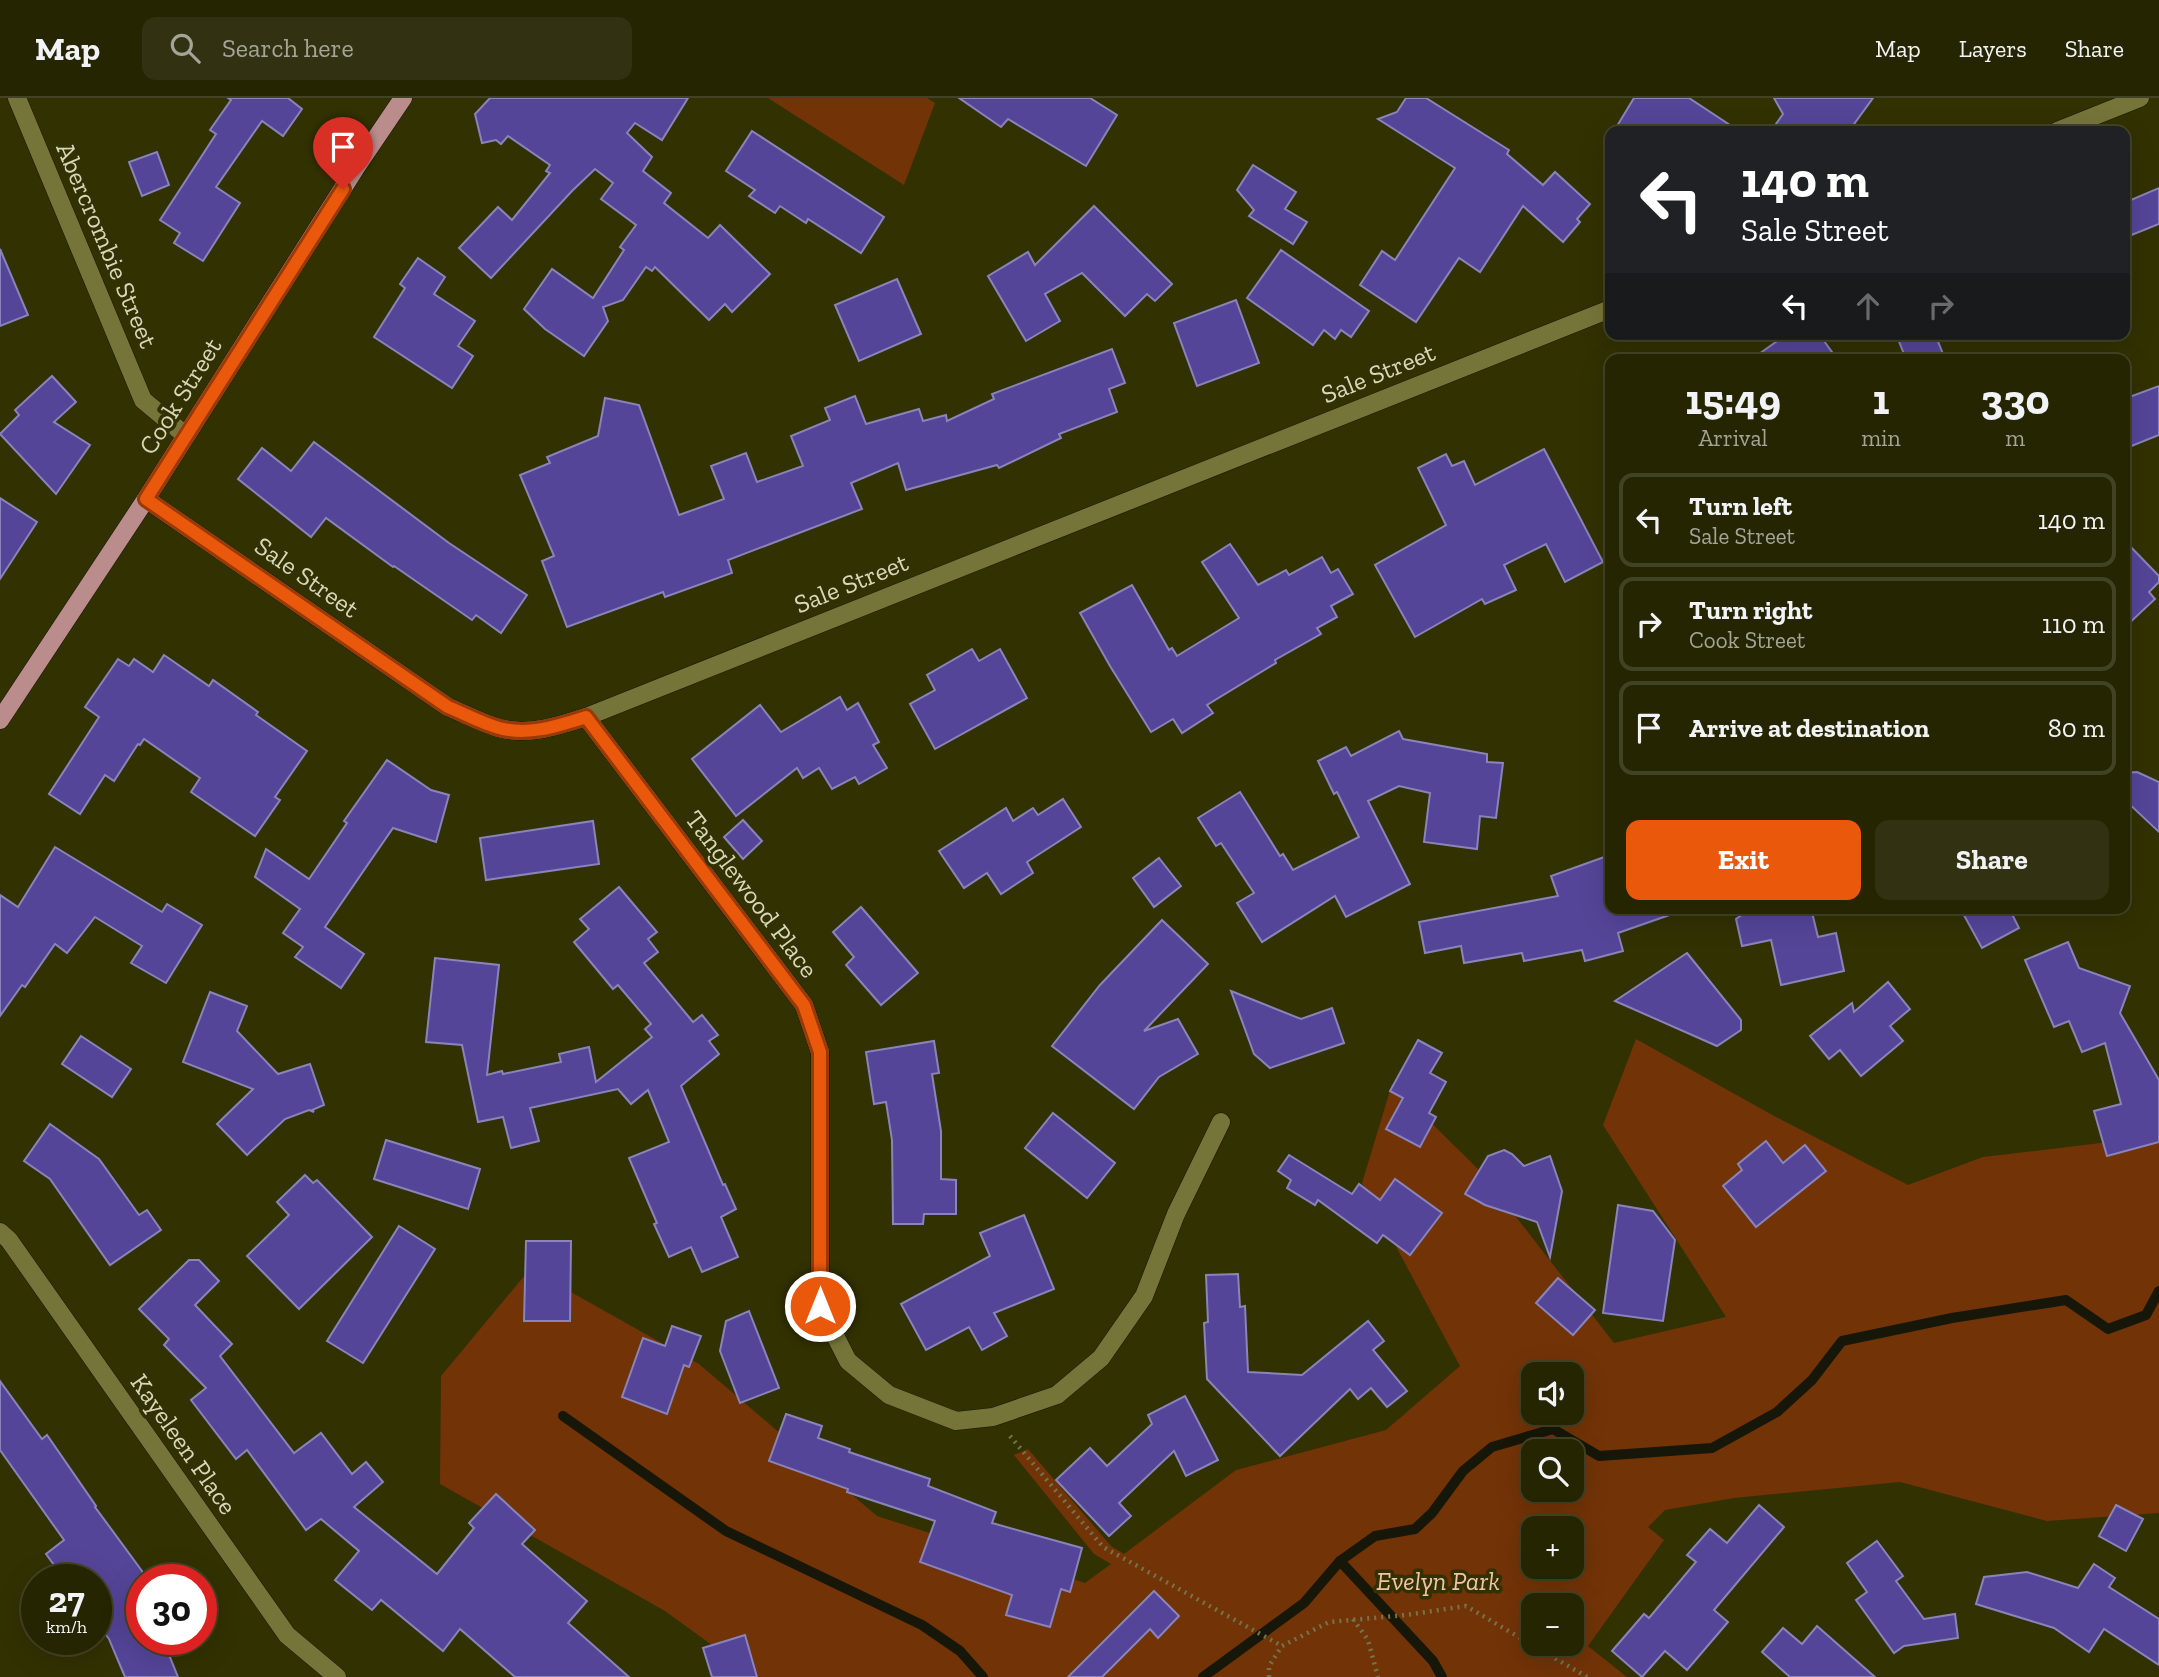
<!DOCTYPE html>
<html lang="en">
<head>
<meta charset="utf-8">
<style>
	body { margin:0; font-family:"Zilla Slab",serif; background:#323111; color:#f1f3f6; height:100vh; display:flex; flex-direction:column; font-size:26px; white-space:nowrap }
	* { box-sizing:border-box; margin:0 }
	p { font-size:23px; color:#a4a599 }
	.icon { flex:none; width:38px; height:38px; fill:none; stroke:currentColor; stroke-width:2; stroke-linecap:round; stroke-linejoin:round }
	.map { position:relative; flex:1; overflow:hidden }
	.panel { position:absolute; left:1605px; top:256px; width:525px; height:560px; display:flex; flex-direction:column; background:#262502; border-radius:14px; box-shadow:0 7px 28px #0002,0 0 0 2px #424224 }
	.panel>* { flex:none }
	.guide { position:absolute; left:1605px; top:28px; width:525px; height:214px; border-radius:14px; box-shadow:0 7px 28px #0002,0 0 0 2px #424224; background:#202124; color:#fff; overflow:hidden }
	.controls { position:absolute; left:1521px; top:1264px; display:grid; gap:14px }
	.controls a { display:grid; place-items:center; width:63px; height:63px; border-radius:14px; background:#262502; box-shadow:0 7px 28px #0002,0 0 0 2px #424224; font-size:35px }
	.speed { position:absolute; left:21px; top:1466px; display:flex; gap:14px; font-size:35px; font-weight:700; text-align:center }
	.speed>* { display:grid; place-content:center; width:91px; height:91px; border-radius:50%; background:#262502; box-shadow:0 7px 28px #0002,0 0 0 2px #424224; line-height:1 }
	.speed small { font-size:18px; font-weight:400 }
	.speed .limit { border:10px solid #d22; background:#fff; color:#111 }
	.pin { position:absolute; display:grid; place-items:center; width:60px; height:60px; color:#fff; margin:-72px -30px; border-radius:50% 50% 50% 0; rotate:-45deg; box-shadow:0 0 7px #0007 }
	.pin .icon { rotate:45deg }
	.me { position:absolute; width:77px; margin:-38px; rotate:0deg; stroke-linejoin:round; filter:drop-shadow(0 0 5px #0008) }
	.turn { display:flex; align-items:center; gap:24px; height:147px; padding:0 21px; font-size:32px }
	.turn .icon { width:91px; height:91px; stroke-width:2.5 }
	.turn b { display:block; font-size:49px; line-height:60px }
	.lanes { display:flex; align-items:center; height:66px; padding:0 21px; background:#0003; justify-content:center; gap:35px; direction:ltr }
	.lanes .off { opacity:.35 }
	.eta { display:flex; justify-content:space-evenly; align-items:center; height:119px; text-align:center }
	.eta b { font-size:42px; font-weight:800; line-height:49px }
	.primary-button { display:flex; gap:14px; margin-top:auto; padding:14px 21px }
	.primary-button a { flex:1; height:80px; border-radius:14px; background:#ea580c; color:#fff; font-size:28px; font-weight:800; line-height:80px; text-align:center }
	.primary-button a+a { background:#323111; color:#f1f3f6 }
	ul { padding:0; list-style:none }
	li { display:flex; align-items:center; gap:21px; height:94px; margin:0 14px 10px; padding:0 7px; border:4px solid #424224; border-radius:14px }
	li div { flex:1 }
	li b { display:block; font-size:26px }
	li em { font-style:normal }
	header { display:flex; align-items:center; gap:42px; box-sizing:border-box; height:98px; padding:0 35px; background:#262502; border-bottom:2px solid #424224 }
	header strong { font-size:33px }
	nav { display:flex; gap:38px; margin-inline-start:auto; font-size:24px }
	.search { width:490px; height:63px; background:#323111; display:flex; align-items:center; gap:18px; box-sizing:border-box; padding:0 24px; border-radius:14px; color:#a4a599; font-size:26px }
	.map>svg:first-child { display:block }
	.green { fill:#723307; fill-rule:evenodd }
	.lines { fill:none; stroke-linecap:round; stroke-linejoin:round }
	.stream { stroke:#171709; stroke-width:10 }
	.building { fill:#544598; stroke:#8984ba; stroke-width:2 }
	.minor-casing { stroke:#191800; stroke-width:19 }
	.primary-casing { stroke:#191800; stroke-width:19 }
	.path { stroke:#74744c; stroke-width:4.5; stroke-dasharray:2 5; stroke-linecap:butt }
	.minor { stroke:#75753a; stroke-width:18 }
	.primary { stroke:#bb8c8c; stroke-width:18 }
	.route-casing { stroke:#983908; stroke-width:18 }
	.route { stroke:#ea580c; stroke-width:12 }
	.labels { text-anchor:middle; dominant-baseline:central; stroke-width:7; stroke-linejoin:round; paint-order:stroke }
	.street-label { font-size:26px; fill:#d7d7ba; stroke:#323102 }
	.park-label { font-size:26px; font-style:italic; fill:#f2c2a9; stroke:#323102 }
</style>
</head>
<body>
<header>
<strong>Map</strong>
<div class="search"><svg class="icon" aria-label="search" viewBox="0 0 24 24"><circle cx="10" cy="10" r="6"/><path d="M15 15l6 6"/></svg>Search here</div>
<nav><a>Map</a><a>Layers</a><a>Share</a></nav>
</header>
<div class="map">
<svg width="2159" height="1579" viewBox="0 0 2159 1579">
	<rect width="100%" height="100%" fill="#323102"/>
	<g class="green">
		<polygon points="768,0 927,0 935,5 904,87"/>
		<path d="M 1636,941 L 1776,1019 L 1908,1087 L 1983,1059 L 2159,1038 L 2159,1415 L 2047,1423 L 1900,1384 L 1734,1400 L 1665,1412 L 1648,1429 L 1664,1442 L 1588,1548 L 1627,1579 L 756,1579 L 665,1513 L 440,1386 L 441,1278 L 530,1171 L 699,1266 L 877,1418 L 1085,1485 L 1111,1466 L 1094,1456 L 1014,1357 L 1028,1351 L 1111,1448 L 1124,1456 L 1236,1372 L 1386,1332 L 1460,1268 L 1362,1085 L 1392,986 L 1482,1075 L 1614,1245 L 1726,1219 L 1603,1027 ZM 1533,1276 L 1572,1276 L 1572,1314 L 1533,1314 ZM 1533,1353 L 1572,1353 L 1572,1391 L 1533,1391 ZM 1533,1430 L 1572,1430 L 1572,1468 L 1533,1468 ZM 1533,1507 L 1572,1507 L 1572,1545 L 1533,1545 Z"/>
	</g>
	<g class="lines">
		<g class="stream">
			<polyline points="563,1318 726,1433 922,1527 960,1553 983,1579"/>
			<polyline points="1340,1463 1433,1563 1442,1579"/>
			<polyline points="1203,1579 1304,1505 1340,1463 1375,1438 1415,1431 1432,1415 1463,1373 1492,1349 1553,1331 1599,1358 1712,1350 1777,1314 1812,1282 1842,1243 1952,1220 2066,1202 2108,1231 2146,1217 2159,1193"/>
		</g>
	</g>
	<g class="building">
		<polygon points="228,0 288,0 302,11 283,38 262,23 216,89 240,105 203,163 174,145 180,135 160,122 216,36 210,32 231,2"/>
		<polygon points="490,0 688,0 662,42 635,25 627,35 652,59 643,73 671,95 664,105 708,140 720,127 770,176 732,214 725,206 709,222 655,169 652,173 646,169 623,202 603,209 608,223 584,258 545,231 524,211 552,171 593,200 624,152 620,149 636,127 601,101 613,85 595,71 572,93 491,180 459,150 498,109 512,122 550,75 546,73 550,67 508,38 501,46 496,42 482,45 475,16"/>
		<polygon points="959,0 1090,0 1117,17 1086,68 1008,21 1001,29"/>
		<polygon points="1406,0 1426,0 1509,52 1507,56 1543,87 1555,74 1590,106 1577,121 1580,124 1563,144 1523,108 1480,174 1459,160 1416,224 1360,187 1382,153 1395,162 1455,70 1378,21 1397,14"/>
		<polygon points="1634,0 1689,0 1739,33 1614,33"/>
		<polygon points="1774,0 1873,0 1849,33 1771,33 1783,16"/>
		<polygon points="752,33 884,119 861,155 808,121 806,125 780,108 775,115 749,98 755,92 726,73"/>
		<polygon points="157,54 169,87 142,98 129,64"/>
		<polygon points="1253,67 1296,94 1285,111 1307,124 1293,146 1249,118 1254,112 1237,92"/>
		<polygon points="2159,90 2159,126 2124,140 2124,105"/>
		<polygon points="1094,108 1172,186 1155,203 1147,196 1125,218 1082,175 1045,196 1060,223 1026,243 988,178 1028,154 1035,167"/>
		<polygon points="0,151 28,217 0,228"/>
		<polygon points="1281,152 1369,213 1351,239 1341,232 1335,241 1324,232 1313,247 1247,200"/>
		<polygon points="418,160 445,179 434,196 475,223 458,248 473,258 452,290 374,239 405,190 400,186"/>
		<polygon points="897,181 921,236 859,263 835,207"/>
		<polygon points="1236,202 1259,265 1197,288 1174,225"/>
		<polygon points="1787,236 1819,236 1837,261 1752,261"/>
		<polygon points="1896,236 1935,236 1945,261 1906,261"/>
		<polygon points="1112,251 1125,285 1109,291 1117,314 1059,336 1061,340 999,370 997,367 906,392 898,365 851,385 862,411 728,462 732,475 665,499 663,494 567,529 542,463 554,458 520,377 550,365 547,359 598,338 605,300 639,307 679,417 724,401 711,368 746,355 757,384 803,368 791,338 830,322 825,310 855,298 866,326 919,311 923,323 946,317 947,323 994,301 992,296"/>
		<polygon points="52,278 76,304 54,324 90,347 56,396 0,336 19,317 15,312"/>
		<polygon points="2159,288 2159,337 2124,351 2124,301"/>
		<polygon points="314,344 449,445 527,497 501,535 476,517 472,522 394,468 393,469 326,420 311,439 238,381 262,350 291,373"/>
		<polygon points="1544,351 1603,464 1565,484 1546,446 1504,467 1516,492 1485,506 1482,501 1415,539 1375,467 1446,427 1418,370 1446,356 1452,368 1464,363 1475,387"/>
		<polygon points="0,400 37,424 0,481"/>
		<polygon points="2124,442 2159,478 2159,484 2149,494 2155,501 2124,530"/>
		<polygon points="1230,446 1258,487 1286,472 1289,477 1322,459 1331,475 1338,471 1353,496 1331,508 1337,519 1317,530 1321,536 1275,562 1276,565 1207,607 1213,615 1182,635 1173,621 1151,634 1110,568 1080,515 1132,487 1169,552 1172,550 1177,558 1239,520 1202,464"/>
		<polygon points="972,551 979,563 1000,551 1027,600 935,651 910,606 935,592 927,577"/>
		<polygon points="164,557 209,588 213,582 258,614 256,617 307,653 275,699 280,702 255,738 191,694 200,680 144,641 140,647 138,646 114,683 105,677 80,716 49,696 99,619 85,609 118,561 129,568 134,561 153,574"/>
		<polygon points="840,599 847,612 858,605 879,644 873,647 887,670 859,686 855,679 832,691 819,670 803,680 797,670 736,718 692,661 760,607 781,634"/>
		<polygon points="1399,633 1403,641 1487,656 1487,664 1503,665 1496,720 1480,718 1477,751 1424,744 1430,695 1399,688 1368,703 1410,786 1346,819 1335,798 1262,844 1237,805 1254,795 1221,745 1216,748 1198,720 1240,694 1280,758 1283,756 1293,772 1359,739 1337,694 1334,696 1318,663 1346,649 1351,658"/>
		<polygon points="387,662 431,692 449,697 436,744 393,730 325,829 364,856 341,890 295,859 303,849 283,835 300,811 255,779 266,751 309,781 347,725 344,723"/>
		<polygon points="2137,674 2159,684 2159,734 2124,701 2124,675"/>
		<polygon points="1063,701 1081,729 1027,764 1033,775 1001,796 987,775 964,790 939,753 1006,710 1013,723 1033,710 1038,717"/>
		<polygon points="743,722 762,743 743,761 724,739"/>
		<polygon points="593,723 599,766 486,782 480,740"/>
		<polygon points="55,749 162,814 167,806 202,827 166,885 131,865 142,848 95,819 67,855 55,846 25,889 22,887 0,918 0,797 18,809"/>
		<polygon points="1610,757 1610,810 1677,810 1678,814 1618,835 1623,853 1585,863 1582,852 1524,863 1522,855 1464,865 1461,848 1425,855 1419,824 1558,798 1551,778"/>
		<polygon points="1159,760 1181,788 1154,809 1133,780"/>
		<polygon points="619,789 657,834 648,841 658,854 644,865 693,924 702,917 718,937 709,943 719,956 681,988 723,1087 725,1086 736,1111 721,1119 738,1159 702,1174 691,1149 669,1159 654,1126 657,1125 629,1060 669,1044 648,992 631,1006 618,991 530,1010 539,1043 511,1050 503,1019 478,1024 462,947 426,944 435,860 499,867 487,977 502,973 503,976 561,964 559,956 589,949 596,984 652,939 645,931 651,926 618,887 613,891 574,844 589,831 580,821"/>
		<polygon points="861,809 918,875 881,907 846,867 854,859 833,834"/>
		<polygon points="1752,810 1811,810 1818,839 1836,835 1844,873 1781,887 1771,842 1742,848 1736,821"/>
		<polygon points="1960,810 2009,810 2019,830 1982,850"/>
		<polygon points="1162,822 1208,866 1144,933 1178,921 1198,956 1159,979 1134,1011 1052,948 1100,887"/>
		<polygon points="2068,844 2079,870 2130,888 2120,915 2159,982 2159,1044 2107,1058 2094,1013 2121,1006 2105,945 2082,954 2069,923 2054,929 2025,862"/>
		<polygon points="1687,855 1741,922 1741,932 1717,948 1615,903"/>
		<polygon points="1888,884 1910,911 1890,928 1903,943 1861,978 1840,952 1829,961 1810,938 1852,905 1854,914"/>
		<polygon points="1231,893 1301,921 1332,910 1344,945 1270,970 1254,956"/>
		<polygon points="210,894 247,908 237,933 278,976 310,966 324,1007 312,1012 314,1014 309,1012 285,1021 247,1057 217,1026 253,991 183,964"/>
		<polygon points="81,938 131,971 112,999 62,966"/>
		<polygon points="1418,942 1442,955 1430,975 1446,984 1429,1015 1436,1019 1420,1049 1386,1031 1403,1000 1390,993"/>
		<polygon points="934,943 939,975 932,976 941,1033 941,1081 956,1082 956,1116 924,1116 923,1126 893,1126 892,1042 886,1004 874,1006 866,954"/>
		<polygon points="1053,1015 1115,1065 1087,1100 1025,1050"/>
		<polygon points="50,1026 99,1061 139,1117 147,1112 161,1132 110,1167 50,1081 24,1063"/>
		<polygon points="386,1042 480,1071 468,1111 374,1081"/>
		<polygon points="1766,1043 1783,1065 1805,1047 1826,1073 1756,1129 1723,1088 1742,1072 1738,1066"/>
		<polygon points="1504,1052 1512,1056 1524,1068 1550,1058 1562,1093 1550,1159 1537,1124 1485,1107 1465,1096 1488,1058"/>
		<polygon points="1289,1057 1352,1096 1359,1086 1380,1102 1395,1081 1442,1115 1410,1157 1383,1137 1377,1145 1318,1102 1315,1107 1287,1090 1291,1082 1278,1073"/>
		<polygon points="305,1077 313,1085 317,1082 372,1139 299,1211 247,1158 289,1117 277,1104"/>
		<polygon points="1618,1107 1653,1113 1675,1142 1663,1223 1603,1215"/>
		<polygon points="1024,1117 1054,1191 994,1215 1007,1238 982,1252 969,1229 926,1252 901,1206 990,1158 980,1135"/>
		<polygon points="399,1128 435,1151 363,1265 327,1243"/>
		<polygon points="526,1143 571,1143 570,1223 524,1223"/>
		<polygon points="189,1162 199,1162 219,1183 195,1207 232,1246 220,1258 294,1355 321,1335 352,1376 366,1364 383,1384 354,1409 437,1476 474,1430 469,1425 496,1396 535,1432 522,1446 587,1503 568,1525 629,1579 515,1579 460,1531 443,1553 381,1502 372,1512 335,1482 359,1453 321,1421 306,1432 247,1352 236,1361 191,1302 206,1290 164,1247 169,1241 139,1211"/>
		<polygon points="1238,1176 1240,1209 1245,1208 1248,1274 1302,1277 1368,1223 1384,1243 1373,1252 1407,1293 1387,1309 1371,1290 1358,1301 1350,1291 1280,1358 1207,1281 1204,1225 1208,1224 1206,1177"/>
		<polygon points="1558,1180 1595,1212 1573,1237 1536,1205"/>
		<polygon points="749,1213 779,1290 740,1305 720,1253 726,1223"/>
		<polygon points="672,1228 701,1238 689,1269 684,1267 667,1316 622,1299 643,1240 665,1248"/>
		<polygon points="0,1283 42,1341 47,1337 96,1408 95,1409 142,1473 142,1542 163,1542 178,1579 125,1579 109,1541 96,1524 96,1482 65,1482 46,1456 64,1442 0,1352"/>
		<polygon points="1185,1298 1218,1362 1186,1378 1174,1353 1119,1405 1131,1418 1109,1438 1056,1382 1090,1350 1107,1368 1152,1326 1148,1317"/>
		<polygon points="786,1316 822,1328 818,1340 850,1351 849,1354 930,1381 928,1388 996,1414 992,1425 1082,1450 1070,1494 1061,1491 1050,1529 1006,1517 1012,1497 920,1464 935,1423 847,1394 848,1391 769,1363"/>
		<polygon points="1759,1407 1784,1429 1714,1512 1728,1524 1687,1572 1665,1553 1642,1579 1612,1553 1644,1516 1649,1520 1696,1464 1687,1457 1710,1431 1727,1445"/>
		<polygon points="2116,1407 2143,1421 2126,1453 2099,1438"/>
		<polygon points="1877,1443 1903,1478 1896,1483 1924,1521 1955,1516 1958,1540 1904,1548 1894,1555 1856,1502 1867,1494 1847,1465"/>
		<polygon points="2094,1466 2115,1480 2109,1489 2159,1521 2159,1567 2104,1531 2089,1554 2054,1530 1976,1506 1984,1479 2027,1474 2078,1490"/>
		<polygon points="1154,1493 1179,1518 1158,1540 1150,1531 1102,1579 1068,1579"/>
		<polygon points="1817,1528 1875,1579 1790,1579 1762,1554 1783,1530 1802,1546"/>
		<polygon points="745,1537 757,1579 712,1579 703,1550"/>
	</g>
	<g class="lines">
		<g class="minor-casing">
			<g id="minor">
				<polyline points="17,0 143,302 185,337"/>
				<polyline points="2057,33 2140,0"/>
				<path d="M 146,401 L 448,609 C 465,616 482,625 499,630 C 528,638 558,628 586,619 L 1610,211"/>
				<polyline points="586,619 804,907 820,954 820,1208 848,1263 889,1297 956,1323 993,1319 1057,1297 1101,1260 1144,1198 1176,1116 1221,1024"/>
				<polyline points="0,1134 9,1142 287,1537 337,1579"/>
			</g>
		</g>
		<g class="primary-casing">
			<polyline id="primary" points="0,622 146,401 357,68 403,0"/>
		</g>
		<g class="path">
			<polyline points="1010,1338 1103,1449 1282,1548"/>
			<polyline points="1353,1521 1368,1542 1378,1579"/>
			<polyline points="1269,1579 1269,1568 1282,1548 1329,1524 1406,1517 1466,1508 1587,1579"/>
		</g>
		<use href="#minor" class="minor"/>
		<use href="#primary" class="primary"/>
	</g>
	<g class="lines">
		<g class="route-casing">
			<path id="route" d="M 343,91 L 146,401 L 448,609 C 465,616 482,625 499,630 C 529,638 558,628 586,619 L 804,907 L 820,954 L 820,1208"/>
		</g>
		<use href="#route" class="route"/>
	</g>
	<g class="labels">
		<g class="street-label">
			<text transform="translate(107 147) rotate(67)">Abercrombie Street</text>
			<text transform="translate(1378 275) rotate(-22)">Sale Street</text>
			<text transform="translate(180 298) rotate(-58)">Cook Street</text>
			<text transform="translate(307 479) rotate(35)">Sale Street</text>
			<text transform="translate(851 485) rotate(-22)">Sale Street</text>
			<text transform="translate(752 796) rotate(53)">Tanglewood Place</text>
			<text transform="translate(184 1346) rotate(55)">Kayeleen Place</text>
		</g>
		<g class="park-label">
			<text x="1438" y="1483">Evelyn Park</text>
		</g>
	</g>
</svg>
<div class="controls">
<a><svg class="icon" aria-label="sound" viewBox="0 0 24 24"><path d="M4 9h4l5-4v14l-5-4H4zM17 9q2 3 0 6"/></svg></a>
<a><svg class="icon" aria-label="search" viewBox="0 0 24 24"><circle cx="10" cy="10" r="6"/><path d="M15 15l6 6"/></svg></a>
<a>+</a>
<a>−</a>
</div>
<div class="speed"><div>27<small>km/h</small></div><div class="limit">30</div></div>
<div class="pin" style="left:343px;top:91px;background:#d93025"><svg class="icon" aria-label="arrive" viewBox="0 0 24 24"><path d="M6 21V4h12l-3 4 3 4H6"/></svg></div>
<svg class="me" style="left:820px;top:1208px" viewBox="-20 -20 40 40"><circle r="17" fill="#ea580c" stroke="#fff" stroke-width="3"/><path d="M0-11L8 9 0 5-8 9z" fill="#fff"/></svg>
<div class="guide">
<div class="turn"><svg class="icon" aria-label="left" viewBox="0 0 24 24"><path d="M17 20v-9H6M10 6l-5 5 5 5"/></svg><div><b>140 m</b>Sale Street</div></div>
<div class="lanes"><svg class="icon" aria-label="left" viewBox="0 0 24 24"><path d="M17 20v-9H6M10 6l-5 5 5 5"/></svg><svg class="icon off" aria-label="ahead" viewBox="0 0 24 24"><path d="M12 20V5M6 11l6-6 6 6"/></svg><svg class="icon off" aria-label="right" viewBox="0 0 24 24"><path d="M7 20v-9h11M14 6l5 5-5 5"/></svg></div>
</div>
<section class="panel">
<div class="eta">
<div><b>15:49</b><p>Arrival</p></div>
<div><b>1</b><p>min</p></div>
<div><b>330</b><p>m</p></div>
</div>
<ul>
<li><svg class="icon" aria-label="left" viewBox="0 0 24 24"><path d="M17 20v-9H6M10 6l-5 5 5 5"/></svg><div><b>Turn left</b><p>Sale Street</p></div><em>140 m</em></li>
<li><svg class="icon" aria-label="right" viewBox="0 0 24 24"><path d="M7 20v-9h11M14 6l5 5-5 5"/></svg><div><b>Turn right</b><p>Cook Street</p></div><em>110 m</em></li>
<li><svg class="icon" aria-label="arrive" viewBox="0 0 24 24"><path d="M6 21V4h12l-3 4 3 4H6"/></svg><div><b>Arrive at destination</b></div><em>80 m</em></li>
</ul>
<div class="primary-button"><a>Exit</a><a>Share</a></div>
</section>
</div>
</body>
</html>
